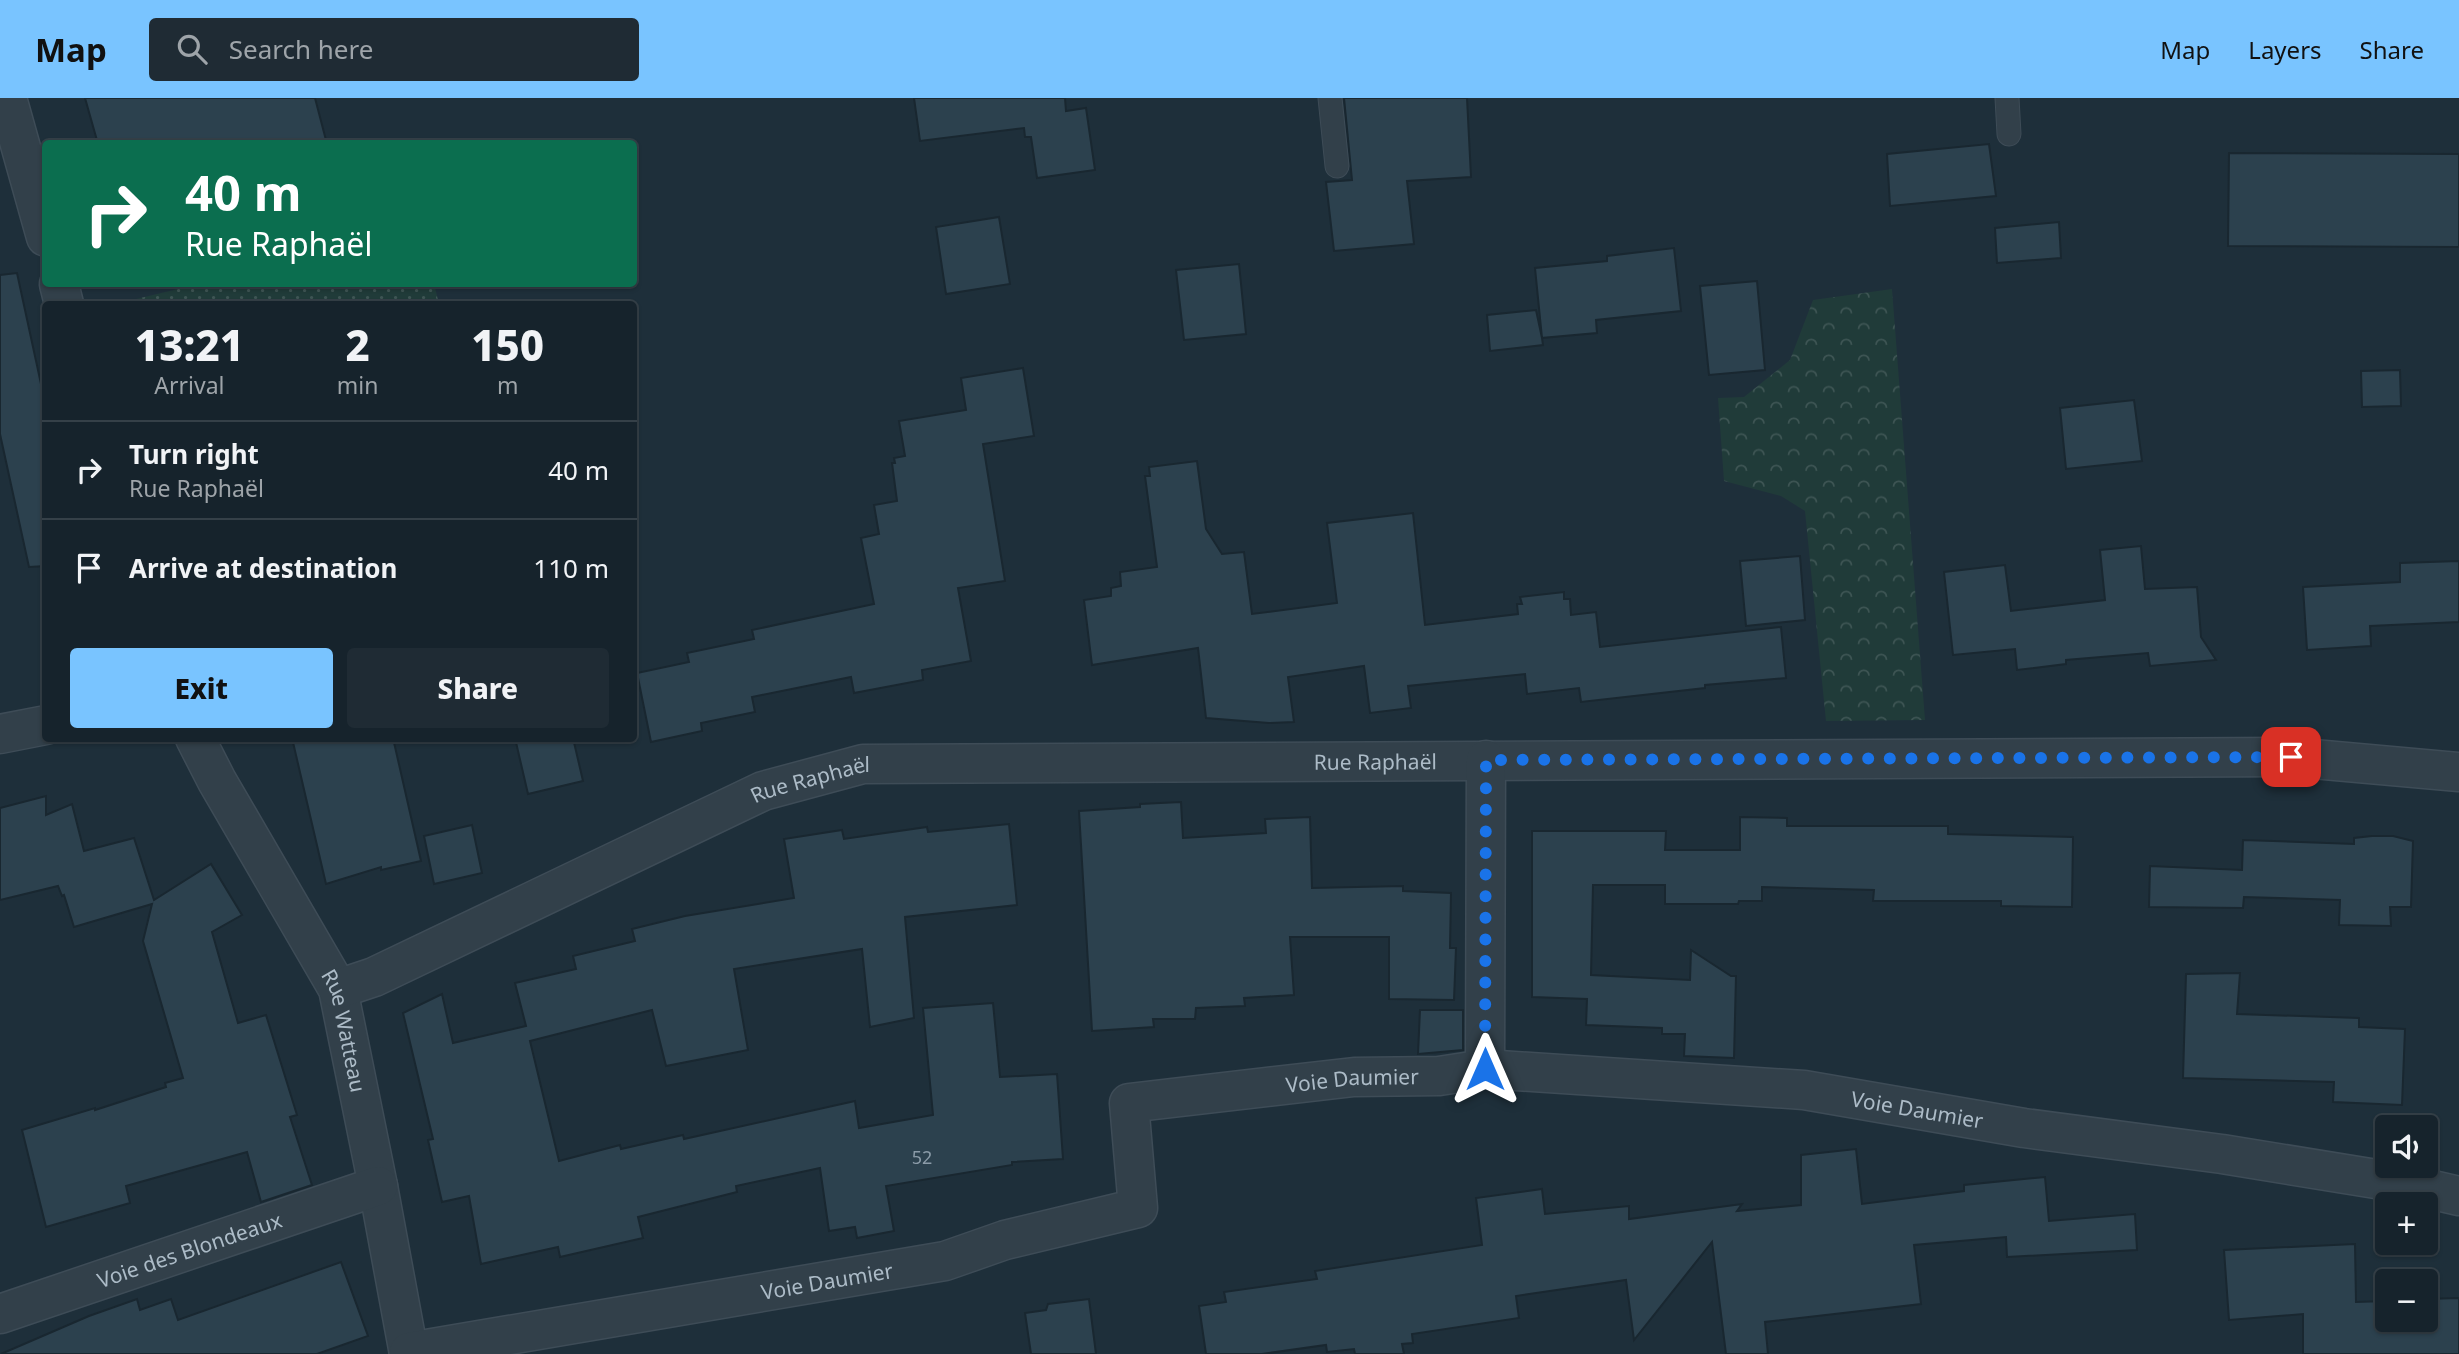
<!DOCTYPE html>
<html lang="en">
<head>
<meta charset="utf-8">
<style>
	body { margin:0; font-family:"Noto Sans",sans-serif; background:#1f2b34; color:#f1f3f6; height:100vh; display:flex; flex-direction:column; font-size:26px; white-space:nowrap }
	* { box-sizing:border-box; margin:0 }
	p { font-size:23px; color:#9ea4a9 }
	.icon { flex:none; width:38px; height:38px; fill:none; stroke:currentColor; stroke-width:2; stroke-linecap:round; stroke-linejoin:round }
	.map { position:relative; flex:1; overflow:hidden }
	.sheet { position:absolute; left:42px; top:203px; width:595px; height:441px; display:flex; flex-direction:column; background:#16232c; border-radius:7px; box-shadow:0 2px 5px #0004,0 0 0 2px #354048 }
	.sheet>* { flex:none }
	.guide { position:absolute; left:42px; top:42px; width:595px; height:147px; border-radius:7px; box-shadow:0 2px 5px #0004,0 0 0 2px #354048; background:#0b6e4f; color:#fff; overflow:hidden }
	.controls { position:absolute; left:2375px; top:1017px; display:grid; gap:14px }
	.controls a { display:grid; place-items:center; width:63px; height:63px; border-radius:7px; background:#16232c; box-shadow:0 2px 5px #0004,0 0 0 2px #354048; font-size:35px }
	.pin { position:absolute; display:grid; place-items:center; width:60px; height:60px; color:#fff; margin:-30px; border-radius:14px; box-shadow:0 4px 10px #0006 }
	.me { position:absolute; width:77px; margin:-38px; rotate:0deg; stroke-linejoin:round; filter:drop-shadow(0 0 5px #0008) }
	.turn { display:flex; align-items:center; gap:24px; height:147px; padding:0 28px; font-size:32px }
	.turn .icon { width:91px; height:91px; stroke-width:2.5 }
	.turn b { display:block; font-size:49px; line-height:60px }
	.eta { display:flex; justify-content:space-evenly; align-items:center; height:119px; text-align:center }
	.eta b { font-size:42px; font-weight:800; line-height:49px }
	.button { display:flex; gap:14px; margin-top:auto; padding:14px 28px }
	.button a { flex:1; height:80px; border-radius:7px; background:#79c4ff; color:#111; font-size:28px; font-weight:800; line-height:80px; text-align:center }
	.button a+a { background:#1f2b34; color:#f1f3f6 }
	ul { padding:0; list-style:none }
	li { display:flex; align-items:center; gap:21px; height:98px; padding:0 28px; border-top:2px solid #354048 }
	li div { flex:1 }
	li b { display:block; font-size:26px }
	li em { font-style:normal }
	header { display:flex; align-items:center; gap:42px; box-sizing:border-box; height:98px; padding:0 35px; background:#79c4ff; color:#111 }
	header strong { font-size:33px }
	nav { display:flex; gap:38px; margin-inline-start:auto; font-size:24px }
	.search { width:490px; height:63px; background:#1f2b34; display:flex; align-items:center; gap:18px; box-sizing:border-box; padding:0 24px; border-radius:7px; color:#9ea4a9; font-size:26px }
	.map>svg:first-child { display:block }
	.grass { fill:url(#grass-dots) }
	.forest { fill:url(#forest-crowns) }
	.building { fill:#2c414e; stroke:#192730; stroke-width:2 }
	.lines { fill:none; stroke-linecap:round; stroke-linejoin:round }
	.service-casing { stroke:#3e4c57; stroke-width:25 }
	.minor-casing { stroke:#3e4c57; stroke-width:41 }
	.service { stroke:#32404a; stroke-width:23 }
	.minor { stroke:#32404a; stroke-width:38 }
	.route { stroke:#1a73e8; stroke-width:12; stroke-dasharray:0 21.6 }
	.labels { text-anchor:middle; dominant-baseline:central; stroke-width:7; stroke-linejoin:round; paint-order:stroke }
	.number-label { font-size:18px; fill:#8b9ba8 }
	.street-label { font-size:21px; fill:#acbbc7; stroke:#17252e }
</style>
</head>
<body>
<header>
<strong>Map</strong>
<div class="search"><svg class="icon" aria-label="search" viewBox="0 0 24 24"><circle cx="10" cy="10" r="6"/><path d="M15 15l6 6"/></svg>Search here</div>
<nav><a>Map</a><a>Layers</a><a>Share</a></nav>
</header>
<div class="map">
<svg width="2459" height="1256" viewBox="0 0 2459 1256">
	<defs>
		<pattern id="grass-dots" width="8" height="8" patternUnits="userSpaceOnUse" patternTransform="scale(1.75)"><rect width="8" height="8" fill="#203b39"/><path d="M2 2h.1M6 6h.1" fill="none" stroke="#3e5554" stroke-width="1.8" stroke-linecap="round"/></pattern>
		<pattern id="forest-crowns" width="20" height="18" patternUnits="userSpaceOnUse" patternTransform="scale(1.75)"><rect width="20" height="18" fill="#203b39"/><path d="M2 6a3 3 0 1 1 6 0M12 15a3 3 0 1 1 6 0" fill="none" stroke="#3e5554"/></pattern>
	</defs>
	<rect width="100%" height="100%" fill="#1e2f3a"/>
	<polygon class="grass" points="199,186 434,186 439,206 115,206"/>
	<polygon class="forest" points="1892,191 1925,622 1826,623 1805,413 1781,398 1724,383 1718,300 1744,299 1790,262 1813,202"/>
	<g class="building">
		<polygon points="85,0 315,0 327,46 98,46"/>
		<polygon points="914,0 1065,0 1066,13 1086,10 1095,72 1037,80 1031,39 1025,39 1024,30 920,43"/>
		<polygon points="1344,0 1467,0 1471,79 1407,83 1414,146 1334,153 1326,84 1352,82"/>
		<polygon points="1989,46 1996,98 1890,108 1887,56"/>
		<polygon points="2229,55 2459,56 2459,149 2228,148"/>
		<polygon points="999,119 1010,186 946,196 936,129"/>
		<polygon points="2059,124 2061,160 1997,165 1995,130"/>
		<polygon points="1674,150 1681,213 1596,222 1597,235 1542,240 1543,247 1490,253 1487,217 1536,212 1542,240 1535,170 1607,163 1607,158"/>
		<polygon points="1239,166 1246,236 1184,242 1176,172"/>
		<polygon points="17,175 46,309 46,468 29,469 0,336 0,177"/>
		<polygon points="1757,183 1765,272 1709,277 1700,188"/>
		<polygon points="1023,270 1034,338 983,346 1005,483 958,490 971,563 922,572 923,582 854,595 851,579 752,599 755,614 701,625 702,633 651,644 637,575 689,564 687,555 754,541 752,532 874,506 861,440 879,436 874,407 897,403 892,365 895,365 894,360 905,358 899,323 966,312 961,280"/>
		<polygon points="2400,272 2401,308 2362,309 2361,273"/>
		<polygon points="2134,302 2142,363 2066,371 2060,310"/>
		<polygon points="1197,363 1206,431 1222,456 1244,454 1252,516 1337,505 1327,425 1413,415 1425,527 1518,516 1517,506 1522,506 1520,499 1564,494 1564,501 1570,501 1571,517 1596,514 1600,549 1781,529 1786,580 1705,587 1705,590 1581,604 1579,590 1527,596 1525,576 1408,588 1411,610 1370,615 1364,568 1288,579 1294,624 1269,625 1206,620 1198,550 1092,567 1084,502 1111,498 1111,490 1121,488 1120,474 1157,469 1145,378 1150,378 1149,369"/>
		<polygon points="2141,448 2145,491 2197,489 2201,539 2216,562 2150,568 2148,555 2066,562 2066,566 2017,572 2015,551 1953,557 1944,474 2005,467 2011,513 2105,502 2100,452"/>
		<polygon points="1800,458 1805,522 1746,528 1740,463"/>
		<polygon points="2459,463 2459,524 2370,528 2371,548 2307,552 2303,489 2400,484 2400,465"/>
		<polygon points="292,640 393,640 421,763 381,772 381,769 326,786"/>
		<polygon points="515,640 573,640 583,683 528,696"/>
		<polygon points="46,698 46,717 72,706 84,753 134,740 154,802 211,766 242,817 212,834 238,925 266,917 297,1017 290,1019 312,1087 261,1104 247,1054 126,1088 130,1105 46,1129 22,1032 95,1010 95,1012 166,989 165,985 183,980 143,843 152,806 74,829 64,797 62,798 58,788 0,802 0,710"/>
		<polygon points="1181,704 1183,740 1266,735 1265,721 1310,719 1312,790 1403,788 1403,793 1451,795 1450,850 1456,850 1454,902 1389,901 1389,839 1290,839 1294,897 1244,900 1245,908 1196,910 1195,921 1153,921 1154,929 1092,933 1079,713 1140,709 1140,706"/>
		<polygon points="1740,719 1787,720 1787,728 1948,728 1948,736 2073,739 2072,809 2001,808 2001,803 1873,803 1874,792 1762,789 1762,803 1739,803 1738,806 1665,806 1665,787 1593,787 1591,877 1690,882 1691,852 1731,878 1736,878 1734,960 1684,958 1685,936 1662,936 1662,930 1586,927 1587,901 1532,899 1532,733 1666,733 1665,752 1740,752"/>
		<polygon points="1009,726 1017,807 905,819 914,920 870,929 862,851 734,871 748,952 666,968 652,912 530,943 559,1063 620,1047 621,1051 683,1037 684,1041 855,1003 859,1030 933,1017 923,910 993,905 1000,979 1057,976 1063,1061 1012,1064 1012,1067 886,1088 894,1133 857,1140 855,1129 829,1133 820,1070 736,1088 737,1094 638,1119 643,1140 560,1159 558,1149 481,1166 469,1098 442,1104 428,1042 433,1041 403,915 442,896 453,945 526,928 515,885 576,871 573,858 635,843 632,831 685,818 794,800 784,741 842,732 844,741 927,729 928,734"/>
		<polygon points="472,727 482,775 434,786 424,738"/>
		<polygon points="2372,738 2393,738 2413,743 2411,809 2390,809 2391,828 2339,827 2340,802 2244,799 2243,810 2149,809 2150,768 2242,772 2243,742 2354,746 2354,740"/>
		<polygon points="2240,875 2237,916 2359,920 2359,929 2405,931 2402,1007 2333,1004 2334,984 2183,980 2186,876"/>
		<polygon points="1420,912 1463,912 1463,952 1418,956"/>
		<polygon points="1856,1051 1862,1106 1964,1093 1964,1087 2045,1079 2049,1123 2135,1116 2137,1152 2007,1159 2006,1139 1914,1147 1921,1206 1765,1224 1768,1256 1726,1256 1712,1144 1634,1242 1626,1182 1516,1198 1519,1220 1412,1236 1413,1245 1402,1246 1404,1256 1355,1256 1354,1251 1327,1254 1326,1247 1262,1256 1206,1256 1199,1208 1226,1204 1224,1194 1317,1181 1315,1173 1482,1147 1476,1100 1542,1091 1545,1116 1629,1108 1629,1121 1742,1106 1737,1113 1801,1107 1801,1057"/>
		<polygon points="2355,1146 2356,1204 2387,1203 2387,1222 2426,1222 2426,1201 2459,1200 2459,1256 2303,1256 2303,1216 2229,1222 2224,1152"/>
		<polygon points="341,1164 368,1238 317,1256 1,1256 89,1218 137,1201 140,1212 171,1201 178,1222"/>
		<polygon points="1089,1201 1096,1256 1031,1256 1025,1215 1046,1212 1048,1206"/>
	</g>
	<g class="lines">
		<g class="service-casing">
			<g id="service">
				<polyline points="1330,0 1337,68"/>
				<polyline points="2007,0 2009,36"/>
			</g>
		</g>
		<g class="minor-casing">
			<g id="minor">
				<polyline points="7,0 46,139"/>
				<polyline points="59,186 64,206"/>
				<polyline points="0,636 46,627"/>
				<path id="s1" d="M 195,640 L 217,683 L 338,891 L 378,1088 L 409,1256"/>
				<path id="s2" d="M 338,891 L 374,879 L 763,693 L 863,666 L 2291,659 L 2459,674"/>
				<polyline points="1485,971 1486,662"/>
				<path id="s3" d="M 0,1216 L 378,1088"/>
				<path id="s4" d="M 409,1254 L 945,1163 L 1005,1142 L 1138,1110 L 1129,1005 L 1354,979 L 1439,978 L 1485,971 L 1804,992 L 2024,1030 L 2222,1056 L 2407,1086 L 2459,1098"/>
			</g>
		</g>
		<use href="#service" class="service"/>
		<use href="#minor" class="minor"/>
	</g>
	<g class="lines">
		<polyline class="route" points="1485,971 1486,662 2291,659"/>
	</g>
	<g class="labels">
		<g class="number-label">
			<text x="922" y="1059">52</text>
		</g>
		<g class="street-label">
			<text stroke="none"><textPath href="#s2" startOffset="1085">Rue Raphaël</textPath></text>
			<text stroke="none"><textPath href="#s2" startOffset="518">Rue Raphaël</textPath></text>
			<text stroke="none"><textPath href="#s1" startOffset="331">Rue Watteau</textPath></text>
			<text stroke="none"><textPath href="#s4" startOffset="1074">Voie Daumier</textPath></text>
			<text stroke="none"><textPath href="#s4" startOffset="1642">Voie Daumier</textPath></text>
			<text stroke="none"><textPath href="#s3" startOffset="200">Voie des Blondeaux</textPath></text>
			<text stroke="none"><textPath href="#s4" startOffset="424">Voie Daumier</textPath></text>
		</g>
	</g>
</svg>
<div class="controls">
<a><svg class="icon" aria-label="sound" viewBox="0 0 24 24"><path d="M4 9h4l5-4v14l-5-4H4zM17 9q2 3 0 6"/></svg></a>
<a>+</a>
<a>−</a>
</div>
<div class="pin" style="left:2291px;top:659px;background:#d93025"><svg class="icon" aria-label="arrive" viewBox="0 0 24 24"><path d="M6 21V4h12l-3 4 3 4H6"/></svg></div>
<svg class="me" style="left:1485px;top:971px" viewBox="-20 -20 40 40"><path d="M0-17L14 15 0 8-14 15z" fill="#1a73e8" stroke="#fff" stroke-width="4"/></svg>
<div class="guide">
<div class="turn"><svg class="icon" aria-label="right" viewBox="0 0 24 24"><path d="M7 20v-9h11M14 6l5 5-5 5"/></svg><div><b>40 m</b>Rue Raphaël</div></div>
</div>
<section class="sheet">
<div class="eta">
<div><b>13:21</b><p>Arrival</p></div>
<div><b>2</b><p>min</p></div>
<div><b>150</b><p>m</p></div>
</div>
<ul>
<li><svg class="icon" aria-label="right" viewBox="0 0 24 24"><path d="M7 20v-9h11M14 6l5 5-5 5"/></svg><div><b>Turn right</b><p>Rue Raphaël</p></div><em>40 m</em></li>
<li><svg class="icon" aria-label="arrive" viewBox="0 0 24 24"><path d="M6 21V4h12l-3 4 3 4H6"/></svg><div><b>Arrive at destination</b></div><em>110 m</em></li>
</ul>
<div class="button"><a>Exit</a><a>Share</a></div>
</section>
</div>
</body>
</html>
